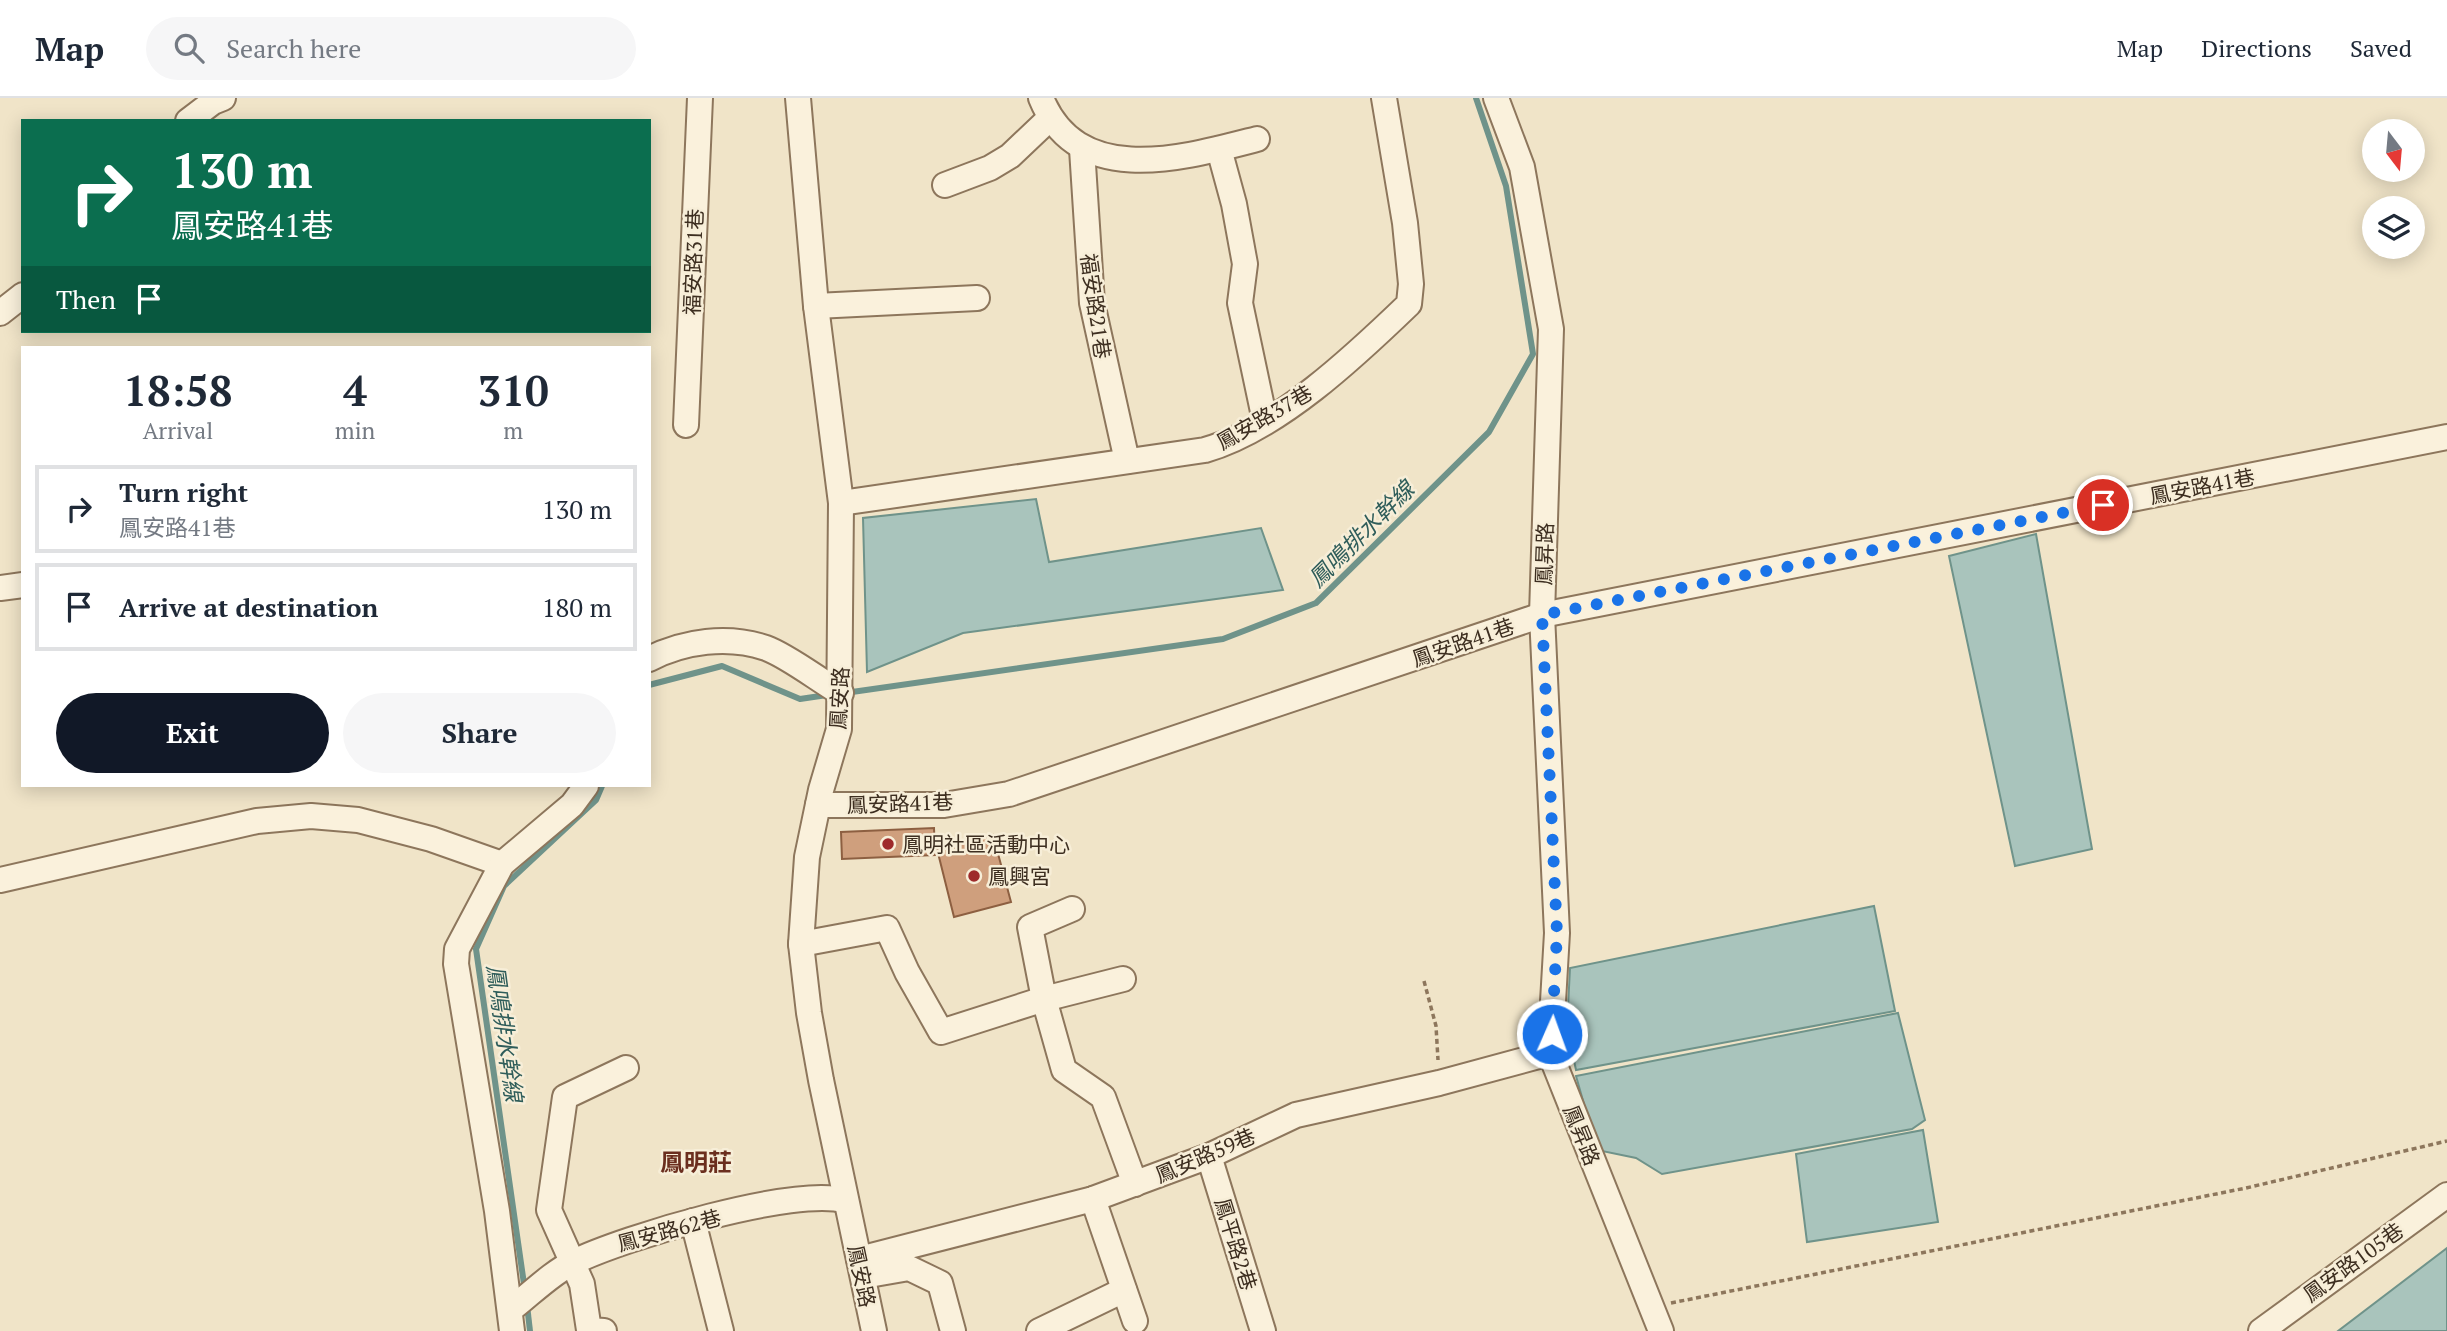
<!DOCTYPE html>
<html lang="en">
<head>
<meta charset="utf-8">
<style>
	body { margin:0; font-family:"PT Serif","Noto Sans TC",serif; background:#f6f6f7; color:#1f2937; height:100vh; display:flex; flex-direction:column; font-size:26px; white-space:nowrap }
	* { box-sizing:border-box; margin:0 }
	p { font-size:23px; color:#747a83 }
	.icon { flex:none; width:38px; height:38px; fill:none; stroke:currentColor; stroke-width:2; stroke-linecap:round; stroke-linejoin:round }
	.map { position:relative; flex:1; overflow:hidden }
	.sheet { position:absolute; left:21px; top:248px; width:630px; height:441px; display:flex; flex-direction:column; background:#fff; border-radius:0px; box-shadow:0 4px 18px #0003 }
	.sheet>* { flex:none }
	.banner { position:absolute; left:21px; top:21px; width:630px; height:214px; border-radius:0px; box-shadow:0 4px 18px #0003; background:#0b6e4f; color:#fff; overflow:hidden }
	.needle { width:46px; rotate:164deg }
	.tools { position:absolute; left:2362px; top:21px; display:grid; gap:14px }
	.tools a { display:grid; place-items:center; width:63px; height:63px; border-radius:50%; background:#fff; box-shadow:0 4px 18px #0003; font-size:35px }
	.pin { position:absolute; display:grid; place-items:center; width:60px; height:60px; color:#fff; margin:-30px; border:4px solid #fff; border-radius:50%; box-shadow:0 2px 7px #0007 }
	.me { position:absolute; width:77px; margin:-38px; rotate:2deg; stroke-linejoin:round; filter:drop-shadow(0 0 5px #0008) }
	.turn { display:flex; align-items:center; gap:24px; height:147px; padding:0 35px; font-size:32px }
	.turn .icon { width:91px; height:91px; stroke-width:2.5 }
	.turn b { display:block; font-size:49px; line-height:60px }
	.then { display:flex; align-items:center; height:66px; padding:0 35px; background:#0003; gap:14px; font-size:26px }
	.eta { display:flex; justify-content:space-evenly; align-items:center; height:119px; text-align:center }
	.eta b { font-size:42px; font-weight:700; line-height:49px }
	.button { display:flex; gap:14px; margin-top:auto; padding:14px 35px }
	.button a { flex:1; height:80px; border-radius:42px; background:#111827; color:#fff; font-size:28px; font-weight:700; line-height:80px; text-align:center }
	.button a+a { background:#f6f6f7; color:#1f2937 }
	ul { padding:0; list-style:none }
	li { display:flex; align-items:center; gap:21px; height:88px; margin:0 14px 10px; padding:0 21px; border:4px solid #e0e1e3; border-radius:0px }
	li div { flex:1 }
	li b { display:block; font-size:26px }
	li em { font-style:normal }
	header { display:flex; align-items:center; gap:42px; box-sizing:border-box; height:98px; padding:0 35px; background:#fff; border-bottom:2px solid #e0e1e3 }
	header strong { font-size:33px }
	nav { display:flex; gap:38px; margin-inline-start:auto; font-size:24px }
	.search { width:490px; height:63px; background:#f6f6f7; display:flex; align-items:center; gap:18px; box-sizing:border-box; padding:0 24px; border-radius:38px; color:#747a83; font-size:26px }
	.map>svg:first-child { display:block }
	.water { fill:#a9c4bc; stroke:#6f938a; stroke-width:2 }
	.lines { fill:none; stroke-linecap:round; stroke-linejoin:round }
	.stream { stroke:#6f938a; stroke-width:6 }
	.building { fill:#cf9f7d; stroke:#8d5f41; stroke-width:2 }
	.minor-casing { stroke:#8d765c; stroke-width:28 }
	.path { stroke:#8d765c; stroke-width:3.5; stroke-dasharray:5 3.5; stroke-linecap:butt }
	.minor { stroke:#faf1dc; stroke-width:24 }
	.route { stroke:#1a73e8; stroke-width:12; stroke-dasharray:0 21.6 }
	.poi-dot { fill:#9e2a2b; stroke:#f7eed8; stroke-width:2.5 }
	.labels { text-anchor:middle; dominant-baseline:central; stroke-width:5; stroke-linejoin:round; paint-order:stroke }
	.street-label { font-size:21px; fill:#3d2e20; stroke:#f7eed8 }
	.poi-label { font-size:21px; fill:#3d2e20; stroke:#f7eed8; text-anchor:start }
	.water-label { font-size:23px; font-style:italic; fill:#2f5d5a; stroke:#f7eed8 }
	.quarter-label { font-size:24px; font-weight:bold; fill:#6b2e1e; stroke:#f7eed8 }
</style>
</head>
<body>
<header>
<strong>Map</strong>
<div class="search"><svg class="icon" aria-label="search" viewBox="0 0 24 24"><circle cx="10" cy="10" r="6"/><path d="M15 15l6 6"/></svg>Search here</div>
<nav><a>Map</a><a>Directions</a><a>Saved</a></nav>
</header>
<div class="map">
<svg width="2447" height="1233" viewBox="0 0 2447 1233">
	<rect width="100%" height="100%" fill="#f0e4c8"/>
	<g class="water">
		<polygon points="1036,401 1049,464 1261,430 1283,492 963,535 867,574 863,420"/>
		<polygon points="2036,436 2092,751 2015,768 1949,458"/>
		<polygon points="1874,808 1895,913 1576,972 1567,929 1570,870"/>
		<polygon points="1898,915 1925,1022 1912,1031 1662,1076 1636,1060 1597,1052 1576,978"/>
		<polygon points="1923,1032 1938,1124 1807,1144 1796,1056"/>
		<polygon points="2447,1150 2447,1233 2338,1233"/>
	</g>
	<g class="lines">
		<g class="stream">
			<polyline points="649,587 722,568 800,601 827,597"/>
			<polyline points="845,595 1223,541 1316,505 1489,334 1533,256 1506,88 1476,0"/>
			<polyline points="525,1193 476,851 504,788 596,702 602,688"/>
			<polyline points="527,1207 530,1233"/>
		</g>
	</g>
	<g class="building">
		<polygon points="934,730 935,757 842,761 841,734"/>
		<polygon points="993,737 1011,804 954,819 937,751"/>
	</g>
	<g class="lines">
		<g class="minor-casing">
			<g id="minor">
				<polyline points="798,0 816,208 841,405 839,631 821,692 807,759 801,846 809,915 821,982 874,1233"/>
				<path d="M 1041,0 C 1078,91 1183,60 1257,41"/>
				<polyline points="1496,0 1522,69 1551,231 1542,517 1557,835 1550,955 1661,1233"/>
				<polyline points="188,23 213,4 223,0"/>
				<polyline points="1082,51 1092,205 1127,363"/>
				<polyline points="1219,51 1234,106 1245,166 1240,205 1265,323"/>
				<polyline points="945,87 990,70 1010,58 1049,21"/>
				<polyline points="816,208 977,200"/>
				<polyline points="0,215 23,197"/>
				<polyline points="686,327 700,0"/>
				<path d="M 841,405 L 1205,352 C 1278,331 1355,258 1409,206 L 1411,186 L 1405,125 L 1384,0"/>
				<polyline points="0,490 23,487"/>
				<path d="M 649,561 C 684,543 728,537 766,550 C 788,558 820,583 841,595"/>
				<polyline points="818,707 944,707 1009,696 1542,517 2447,339"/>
				<polyline points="0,782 257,723 311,718 358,722 431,741 502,766"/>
				<polyline points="1072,811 1030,829 1044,901 1064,972 1103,999 1135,1086"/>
				<polyline points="801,846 887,830 907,874 941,934 1044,901 1123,881"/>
				<polyline points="1209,1058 1263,1233"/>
				<polyline points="1093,1101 1135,1223"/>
				<polyline points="693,1123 721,1233"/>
				<polyline points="859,1161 1093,1101 1209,1058 1296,1017 1439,985 1550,955"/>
				<polyline points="863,1178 909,1170 940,1185 953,1233"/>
				<path d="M 510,1212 C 530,1197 551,1175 574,1164 C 622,1140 798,1087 846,1103"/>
				<polyline points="512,1233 497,1113 456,866 457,851 502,766 572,707 586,688"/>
				<polyline points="604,1233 589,1232 582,1186 549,1112 565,999 626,970"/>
				<polyline points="1039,1233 1124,1192"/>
				<polyline points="2261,1233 2447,1097"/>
			</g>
		</g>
		<g class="path">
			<polyline points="1424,883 1436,928 1438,962"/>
			<polyline points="1671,1205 2246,1090 2447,1043"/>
		</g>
		<use href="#minor" class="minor"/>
	</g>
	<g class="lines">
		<polyline class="route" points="1552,936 1557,835 1542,517 2103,407"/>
	</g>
	<g class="poi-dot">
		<circle cx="888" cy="746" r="7"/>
		<circle cx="974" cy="778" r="7"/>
	</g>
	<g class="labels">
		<g class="street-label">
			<text transform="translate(693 164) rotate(-88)">福安路31巷</text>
			<text transform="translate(1096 208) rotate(82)">福安路21巷</text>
			<text transform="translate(1264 319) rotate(-30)">鳳安路37巷</text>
			<text transform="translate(2202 388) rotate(-11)">鳳安路41巷</text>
			<text transform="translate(1544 456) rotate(-88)">鳳昇路</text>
			<text transform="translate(1463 544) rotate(-19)">鳳安路41巷</text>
			<text transform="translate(839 600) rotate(-87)">鳳安路</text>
			<text transform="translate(900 705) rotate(-2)">鳳安路41巷</text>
			<text transform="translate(1582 1037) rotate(68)">鳳昇路</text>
			<text transform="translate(1205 1057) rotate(-23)">鳳安路59巷</text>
			<text transform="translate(669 1132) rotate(-15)">鳳安路62巷</text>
			<text transform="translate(1236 1146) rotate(73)">鳳平路2巷</text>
			<text transform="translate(2353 1164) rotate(-36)">鳳安路105巷</text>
			<text transform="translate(862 1178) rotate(78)">鳳安路</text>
		</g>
		<g class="poi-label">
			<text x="902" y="746">鳳明社區活動中心</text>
			<text x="988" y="778">鳳興宮</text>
		</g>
		<g class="water-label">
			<text transform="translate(1361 436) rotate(-45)">鳳鳴排水幹線</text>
			<text transform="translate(505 935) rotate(82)">鳳鳴排水幹線</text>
		</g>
		<g class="quarter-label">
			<text x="696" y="1064">鳳明莊</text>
		</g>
	</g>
</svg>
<div class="tools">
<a><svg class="needle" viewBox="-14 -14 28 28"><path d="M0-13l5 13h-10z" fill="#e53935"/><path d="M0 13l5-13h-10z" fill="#747a83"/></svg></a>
<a><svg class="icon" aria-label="layers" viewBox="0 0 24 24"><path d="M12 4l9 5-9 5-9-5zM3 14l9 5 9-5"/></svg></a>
</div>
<div class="pin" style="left:2103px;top:407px;background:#d93025"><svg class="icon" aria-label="arrive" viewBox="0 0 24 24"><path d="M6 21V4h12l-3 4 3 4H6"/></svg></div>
<svg class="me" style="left:1552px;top:936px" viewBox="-20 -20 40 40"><circle r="17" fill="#1a73e8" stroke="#fff" stroke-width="3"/><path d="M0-11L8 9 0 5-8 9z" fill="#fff"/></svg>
<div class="banner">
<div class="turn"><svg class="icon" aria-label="right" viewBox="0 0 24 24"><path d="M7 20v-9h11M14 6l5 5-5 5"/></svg><div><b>130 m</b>鳳安路41巷</div></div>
<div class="then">Then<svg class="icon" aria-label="arrive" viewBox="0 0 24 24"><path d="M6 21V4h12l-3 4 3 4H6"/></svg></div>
</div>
<section class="sheet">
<div class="eta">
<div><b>18:58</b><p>Arrival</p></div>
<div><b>4</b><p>min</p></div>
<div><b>310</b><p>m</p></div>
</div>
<ul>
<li><svg class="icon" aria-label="right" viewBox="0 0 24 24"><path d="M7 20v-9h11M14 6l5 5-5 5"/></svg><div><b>Turn right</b><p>鳳安路41巷</p></div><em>130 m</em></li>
<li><svg class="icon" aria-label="arrive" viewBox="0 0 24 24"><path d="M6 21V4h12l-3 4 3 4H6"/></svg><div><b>Arrive at destination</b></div><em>180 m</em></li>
</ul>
<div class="button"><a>Exit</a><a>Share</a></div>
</section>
</div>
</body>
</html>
